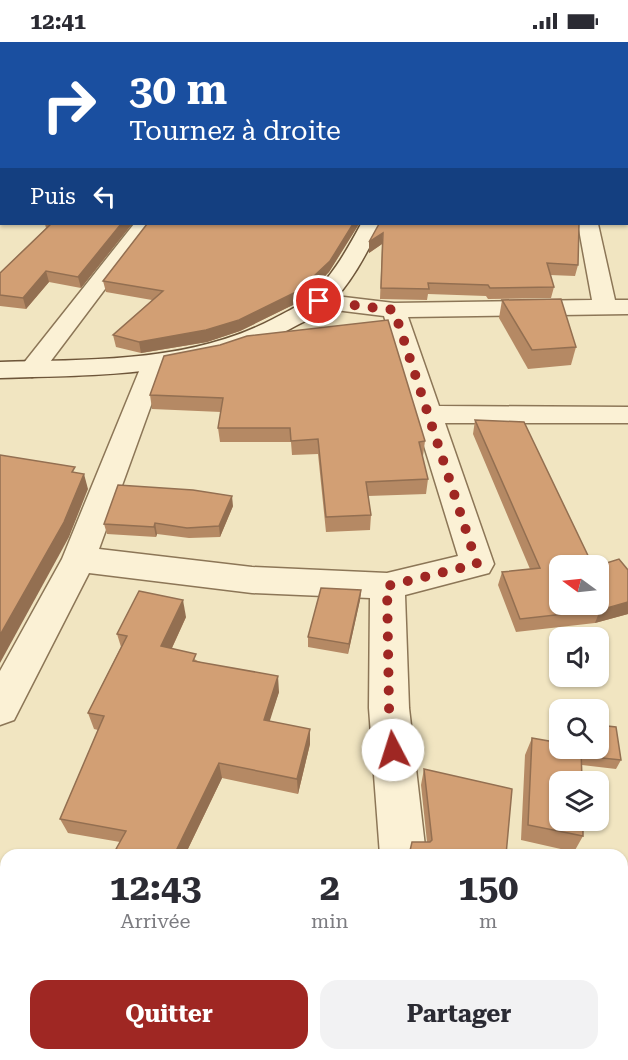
<!DOCTYPE html>
<html lang="fr">
<head>
<meta charset="utf-8">
<style>
	body { margin:0; font-family:"Roboto Serif",serif; background:#f2f2f3; color:#2b2b33; height:100vh; display:flex; flex-direction:column; font-size:22px; white-space:nowrap }
	* { box-sizing:border-box; margin:0 }
	p { font-size:20px; color:#7c7c81 }
	.icon { flex:none; width:33px; height:33px; fill:none; stroke:currentColor; stroke-width:2; stroke-linecap:round; stroke-linejoin:round }
	.map { position:relative; flex:1; overflow:hidden }
	.details { position:absolute; left:0px; top:807px; width:628px; height:212px; display:flex; flex-direction:column; background:#fff; border-radius:18px 18px 0 0; box-shadow:0 2px 4px #0004 }
	.details>* { flex:none }
	.top-card { position:absolute; left:0px; top:0px; width:628px; height:183px; box-shadow:0 2px 4px #0004; background:#1a4fa0; color:#fff; overflow:hidden }
	.needle { width:39px; rotate:285deg }
	.tools { position:absolute; left:549px; top:513px; display:grid; gap:12px }
	.tools a { display:grid; place-items:center; width:60px; height:60px; border-radius:12px; background:#fff; box-shadow:0 2px 4px #0004; font-size:30px }
	.pin { position:absolute; display:grid; place-items:center; width:51px; height:51px; color:#fff; margin:-26px; border:3px solid #fff; border-radius:50%; box-shadow:0 2px 6px #0007 }
	.me { position:absolute; width:66px; margin:-33px; rotate:355deg; stroke-linejoin:round; filter:drop-shadow(0 0 4px #0008) }
	.turn { display:flex; align-items:center; gap:21px; height:126px; padding:0 30px; font-size:27px }
	.turn .icon { width:78px; height:78px; stroke-width:2.5 }
	.turn b { display:block; font-size:42px; line-height:51px }
	.then { display:flex; align-items:center; height:57px; padding:0 30px; background:#0003; gap:12px; font-size:22px }
	.eta { display:flex; justify-content:space-evenly; align-items:center; height:102px; text-align:center }
	.eta b { font-size:36px; font-weight:700; line-height:42px }
	.button { display:flex; gap:12px; margin-top:auto; padding:12px 30px }
	.button a { flex:1; height:69px; border-radius:18px; background:#9f2723; color:#fff; font-size:24px; font-weight:700; line-height:69px; text-align:center }
	.button a+a { background:#f2f2f3; color:#2b2b33 }
	.status { display:flex; justify-content:space-between; align-items:center; height:42px; padding:0 30px; background:#fff; direction:ltr }
	.status svg { height:16px; fill:currentColor }
	.map>svg:first-child { display:block }
	.lines { fill:none; stroke-linecap:round; stroke-linejoin:round }
	.street-casing { stroke:#8c7657; stroke-width:3 }
	.secondary-casing { stroke:#6e563a; stroke-width:3 }
	.street { fill:#fbf1d5; fill-rule:evenodd }
	.secondary { fill:#fbf1d5; fill-rule:evenodd }
	.wall { fill:#b58964 }
	.shaded-wall { fill:#936f51 }
	.building { fill:#d29f74; stroke:#936f51; stroke-width:1.5 }
	.route { stroke:#9f2723; stroke-width:10; stroke-dasharray:0 18 }
</style>
</head>
<body>
<div class="status"><b>12:41</b><svg viewBox="0 0 49 12"><path d="M0 12V9h3v3zM5 12V6h3v6zM10 12V3h3v9zM15 12V0h3v12zM26 1h20v11H26zM47 4h2v5h-2z"/></svg></div>
<div class="map">
<svg width="628" height="1018" viewBox="0 0 628 1018">
	<rect width="100%" height="100%" fill="#f1e5c1"/>
	<g class="lines">
		<g class="street-casing">
			<g id="street">
				<polygon points="163,0 181,0 162,2"/>
				<rect x="0" y="11" width="2" height="8"/>
				<rect x="0" y="55" width="2" height="10"/>
				<rect x="0" y="107" width="2" height="10"/>
				<rect x="627" y="167" width="1" height="12"/>
				<polygon points="134,182 154,182 41,332 32,335 23,332 19,327 23,322"/>
				<polygon points="578,182 598,182 615,258 628,258 628,272 408,275 439,364 628,365 628,381 445,381 494,522 489,531 405,553 409,666 426,813 380,813 369,666 370,556 252,551 89,531 14,678 0,683 0,629 62,517 144,317 153,314 162,317 166,322 99,507 252,525 387,531 458,514 384,274 319,266 311,264 307,259 311,254 319,252 394,261 592,258"/>
				<rect x="622" y="864" width="6" height="48"/>
				<polygon points="413,1012 466,1012 467,1018 413,1018"/>
			</g>
		</g>
		<g class="secondary-casing">
			<path id="secondary" d="M 361,182 L 381,182 C 367,211 350,244 326,266 C 316,275 302,280 290,287 C 201,335 99,333 0,336 L 0,320 C 93,317 189,321 273,277 C 284,271 298,265 308,256 C 331,237 347,208 361,182 Z"/>
		</g>
		<use href="#street" class="street"/>
		<use href="#secondary" class="secondary"/>
	</g>
	<g class="wall">
		<polygon points="0,116 2,116 2,170 0,171"/>
		<polygon points="45,182 132,182 81,246 49,240 26,267 0,264 0,231 46,186"/>
		<polygon points="147,182 359,182 329,230 299,260 240,289 207,300 141,311 116,305 113,293 152,258 106,250 103,239"/>
		<polygon points="369,200 578,223 575,234 550,233 554,245 551,256 488,257 486,254 428,252 427,258 380,257 382,202 369,211"/>
		<polygon points="502,258 576,305 571,323 528,327 499,276"/>
		<polygon points="164,314 425,399 423,414 422,414 428,437 426,452 368,454 371,473 370,488 326,490 318,412 292,413 291,400 220,400 218,386 221,370 152,367 150,353"/>
		<polygon points="475,378 560,524 628,528 628,572 595,581 516,590 498,543 502,530 530,527 473,392"/>
		<polygon points="233,464 220,495 189,496 157,492 156,495 107,492 104,482"/>
		<polygon points="361,548 360,558 348,612 308,605 308,595"/>
		<polygon points="186,575 172,606 198,619 279,650 269,679 310,702 298,752 222,736 185,813 119,813 116,807 120,800 68,791 60,777 98,688 94,687 88,671 121,605 117,592"/>
		<polygon points="532,696 560,706 598,706 621,718 616,727 582,723 583,794 574,810 521,798 525,713"/>
		<polygon points="424,727 506,813 409,813 412,800 427,800 421,743"/>
		<polygon points="95,1012 336,1012 335,1018 109,1018"/>
	</g>
	<g class="shaded-wall">
		<polygon points="121,182 132,182 81,246 78,235"/>
		<polygon points="353,182 359,182 329,230 299,260 240,289 207,300 141,311 139,300"/>
		<polygon points="383,191 382,202 369,211 369,200"/>
		<polygon points="46,229 49,240 26,267 23,256"/>
		<polygon points="84,432 88,447 69,495 0,621 0,593"/>
		<polygon points="232,454 233,464 220,495 219,484"/>
		<polygon points="155,481 157,492 156,495 154,485"/>
		<polygon points="361,548 360,558 348,612 349,602"/>
		<polygon points="183,558 186,575 165,621 161,604"/>
		<polygon points="628,560 628,572 595,581 600,568"/>
		<polygon points="278,634 279,650 265,694 264,678"/>
		<polygon points="310,687 310,702 298,752 297,737"/>
		<polygon points="219,721 222,736 185,813 174,813"/>
	</g>
	<g class="building">
		<polygon points="325,0 628,0 628,14 627,15 627,2 324,2"/>
		<polygon points="627,15 628,19 628,52 627,52 628,119 627,119"/>
		<rect x="0" y="116" width="2" height="44"/>
		<polygon points="51,182 121,182 78,235 46,229 23,256 0,253 0,231"/>
		<polygon points="147,182 353,182 330,219 298,249 239,278 206,288 139,300 113,293 163,249 103,239"/>
		<polygon points="379,182 579,182 578,223 547,221 554,245 490,246 488,243 428,241 429,247 381,246 383,191 369,200"/>
		<polygon points="561,257 576,305 532,308 502,258"/>
		<polygon points="388,278 425,399 419,400 428,437 366,440 371,473 326,475 318,397 291,399 290,386 218,386 223,356 150,353 164,314 220,303 247,294"/>
		<polygon points="475,378 524,380 593,524 560,524 560,562 598,562 598,524 597,524 619,517 628,528 628,560 600,568 520,577 502,530 540,526"/>
		<polygon points="0,413 75,425 72,430 84,432 64,480 0,593"/>
		<polygon points="118,443 193,448 232,454 219,484 187,486 155,481 154,485 104,482"/>
		<polygon points="321,546 361,548 349,602 308,595"/>
		<polygon points="139,549 183,558 161,604 196,612 193,619 278,634 264,678 310,687 297,737 219,721 174,813 131,813 116,807 126,789 60,777 104,674 88,671 127,594 117,592"/>
		<polygon points="598,683 616,685 621,718 583,714 582,706 598,706"/>
		<polygon points="532,696 560,701 560,706 581,706 582,740 560,740 560,778 583,778 583,794 528,783"/>
		<polygon points="424,727 512,747 506,813 409,813 412,800 430,800 432,798"/>
		<polygon points="109,1012 335,1012 334,1018 123,1018"/>
	</g>
	<g class="lines">
		<polyline class="route" points="319,259 394,268 477,522 387,544 389,666 393,708"/>
	</g>
</svg>
<div class="tools">
<a><svg class="needle" viewBox="-14 -14 28 28"><path d="M0-13l5 13h-10z" fill="#e53935"/><path d="M0 13l5-13h-10z" fill="#7c7c81"/></svg></a>
<a><svg class="icon" aria-label="sound" viewBox="0 0 24 24"><path d="M4 9h4l5-4v14l-5-4H4zM17 9q2 3 0 6"/></svg></a>
<a><svg class="icon" aria-label="search" viewBox="0 0 24 24"><circle cx="10" cy="10" r="6"/><path d="M15 15l6 6"/></svg></a>
<a><svg class="icon" aria-label="layers" viewBox="0 0 24 24"><path d="M12 4l9 5-9 5-9-5zM3 14l9 5 9-5"/></svg></a>
</div>
<div class="pin" style="left:319px;top:259px;background:#d93025"><svg class="icon" aria-label="arrive" viewBox="0 0 24 24"><path d="M6 21V4h12l-3 4 3 4H6"/></svg></div>
<svg class="me" style="left:393px;top:708px" viewBox="-20 -20 40 40"><circle r="19" fill="#fff"/><path d="M0-13L10 11 0 6-10 11z" fill="#9f2723"/></svg>
<div class="top-card">
<div class="turn"><svg class="icon" aria-label="right" viewBox="0 0 24 24"><path d="M7 20v-9h11M14 6l5 5-5 5"/></svg><div><b>30 m</b>Tournez à droite</div></div>
<div class="then">Puis<svg class="icon" aria-label="left" viewBox="0 0 24 24"><path d="M17 20v-9H6M10 6l-5 5 5 5"/></svg></div>
</div>
<section class="details">
<div class="eta">
<div><b>12:43</b><p>Arrivée</p></div>
<div><b>2</b><p>min</p></div>
<div><b>150</b><p>m</p></div>
</div>
<div class="button"><a>Quitter</a><a>Partager</a></div>
</section>
</div>
</body>
</html>
